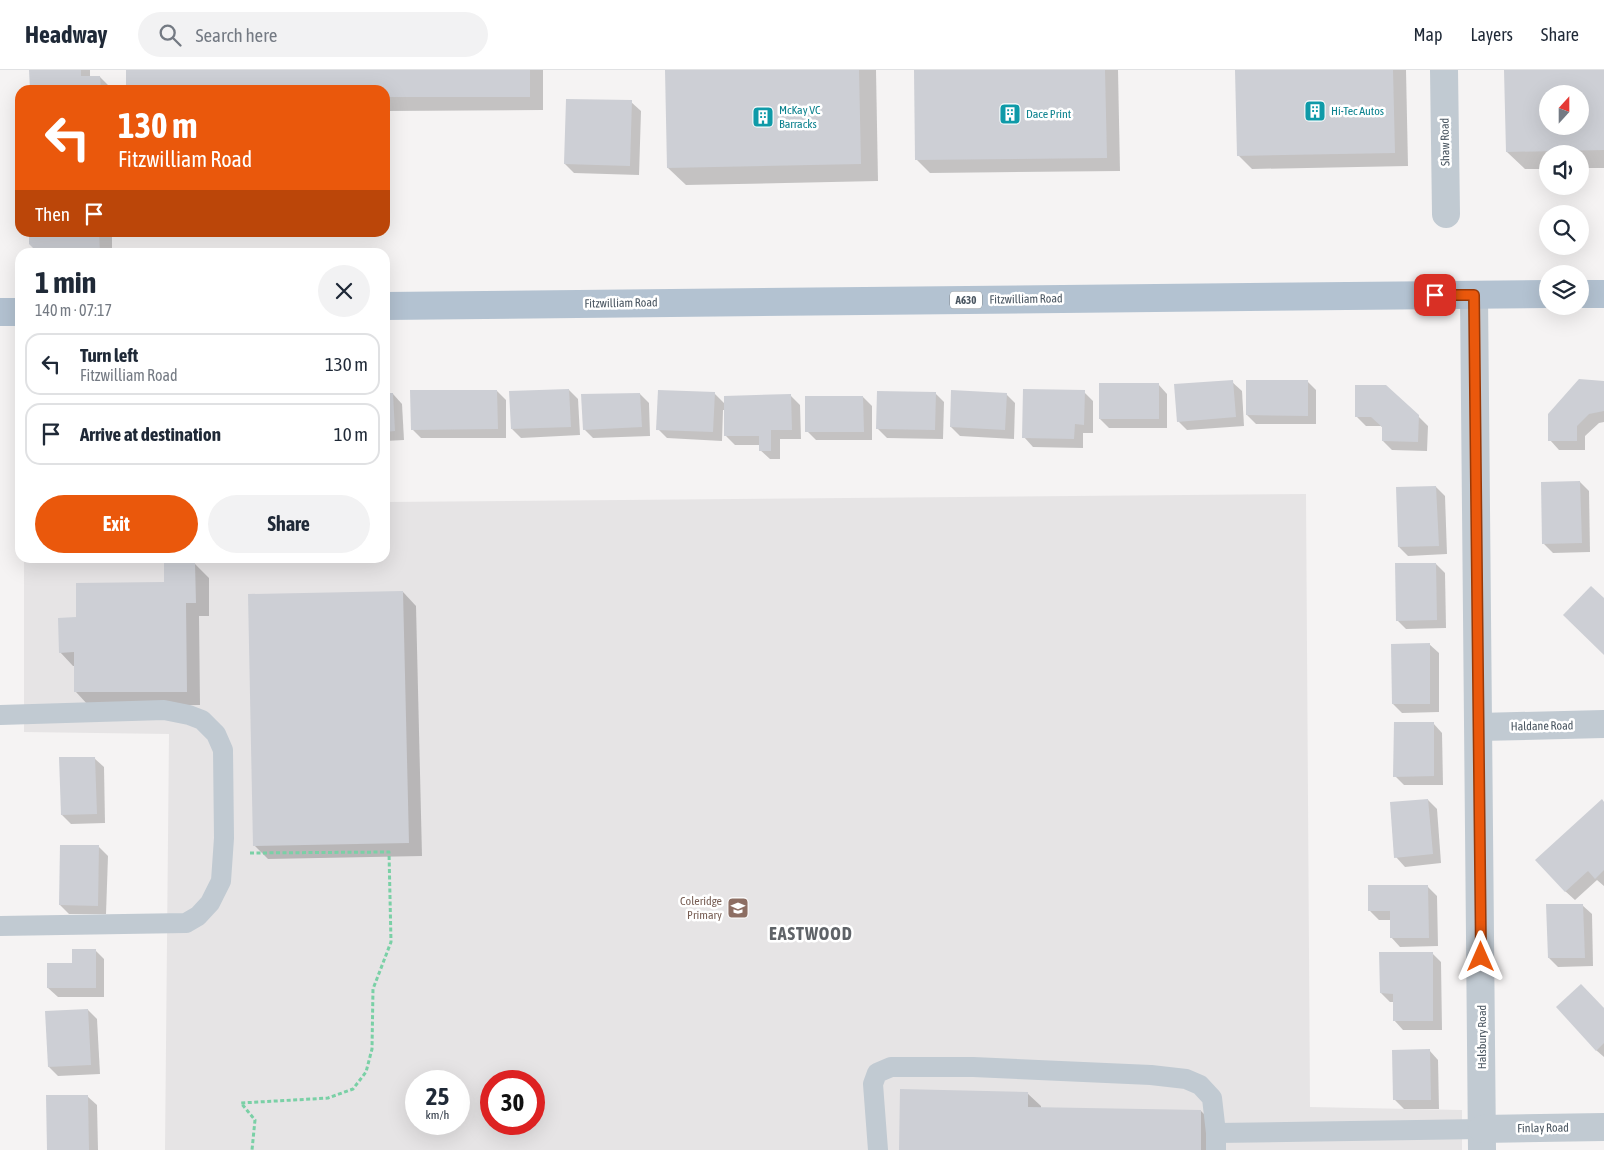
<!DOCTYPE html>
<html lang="en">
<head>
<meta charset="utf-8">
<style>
	body { margin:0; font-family:"Asap Condensed",sans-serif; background:#f2f2f3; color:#1f2937; height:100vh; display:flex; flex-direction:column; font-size:19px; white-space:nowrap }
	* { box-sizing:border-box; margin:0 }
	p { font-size:16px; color:#747a83 }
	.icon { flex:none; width:28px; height:28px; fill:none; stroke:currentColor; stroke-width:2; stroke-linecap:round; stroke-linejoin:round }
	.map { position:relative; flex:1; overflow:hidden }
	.side { position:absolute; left:15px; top:178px; width:375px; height:315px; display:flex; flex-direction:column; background:#fff; border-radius:15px; box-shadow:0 5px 20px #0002 }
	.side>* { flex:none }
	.top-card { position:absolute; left:15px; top:15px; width:375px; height:152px; border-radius:15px; box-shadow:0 5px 20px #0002; background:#ea580c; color:#fff; overflow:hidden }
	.needle { width:32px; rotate:21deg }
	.buttons { position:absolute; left:1539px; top:15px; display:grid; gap:10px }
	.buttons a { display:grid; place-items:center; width:50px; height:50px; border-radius:50%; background:#fff; box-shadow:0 5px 20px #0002; font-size:25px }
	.speed { position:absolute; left:405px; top:1000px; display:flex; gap:10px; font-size:25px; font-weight:700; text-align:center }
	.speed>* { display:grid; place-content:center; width:65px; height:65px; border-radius:50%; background:#fff; box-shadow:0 5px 20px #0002; line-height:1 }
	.speed small { font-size:12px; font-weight:400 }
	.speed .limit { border:8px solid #d22; background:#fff; color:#111 }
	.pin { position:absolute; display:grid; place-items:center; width:42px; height:42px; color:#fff; margin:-21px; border-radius:10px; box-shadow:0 2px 8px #0006 }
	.me { position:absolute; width:55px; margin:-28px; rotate:0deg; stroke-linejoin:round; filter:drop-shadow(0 0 4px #0008) }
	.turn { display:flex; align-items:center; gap:18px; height:105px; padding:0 20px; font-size:22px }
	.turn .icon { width:65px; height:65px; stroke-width:2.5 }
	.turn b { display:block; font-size:35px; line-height:42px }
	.then { display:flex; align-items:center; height:48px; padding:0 20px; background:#0003; gap:10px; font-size:19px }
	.round { display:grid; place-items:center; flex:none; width:52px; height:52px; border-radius:26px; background:#f2f2f3 }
	.headline { display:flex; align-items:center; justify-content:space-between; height:85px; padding:0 20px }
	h1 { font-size:30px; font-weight:700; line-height:38px }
	.button { display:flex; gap:10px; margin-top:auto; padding:10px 20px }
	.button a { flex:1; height:58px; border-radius:30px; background:#ea580c; color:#fff; font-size:20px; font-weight:700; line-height:58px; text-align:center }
	.button a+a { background:#f2f2f3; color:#1f2937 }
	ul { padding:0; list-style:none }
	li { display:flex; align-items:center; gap:15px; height:62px; margin:0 10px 8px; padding:0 10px; border:2px solid #e0e1e3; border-radius:15px }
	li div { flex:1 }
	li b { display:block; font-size:19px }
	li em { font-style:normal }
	header { display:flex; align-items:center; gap:30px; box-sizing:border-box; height:70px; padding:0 25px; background:#fff; border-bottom:1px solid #e0e1e3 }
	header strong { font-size:24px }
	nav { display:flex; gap:28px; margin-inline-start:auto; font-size:18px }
	.search { width:350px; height:45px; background:#f2f2f3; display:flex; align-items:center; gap:12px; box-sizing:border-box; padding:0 18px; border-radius:28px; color:#747a83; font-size:19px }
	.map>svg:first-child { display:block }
	.education { fill:#e6e4e5; fill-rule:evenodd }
	.shadow { fill:#0003; fill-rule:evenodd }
	.building { fill:#cdcfd5; fill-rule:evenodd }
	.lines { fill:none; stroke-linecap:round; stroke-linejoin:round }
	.path { stroke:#7ad0a6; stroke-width:3; stroke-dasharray:4 2.5; stroke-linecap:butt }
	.service { stroke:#c1cad2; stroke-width:20 }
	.minor { stroke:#c1cad2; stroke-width:28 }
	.primary { stroke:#b3c2d1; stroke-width:28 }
	.route-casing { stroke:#983908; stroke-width:12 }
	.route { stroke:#ea580c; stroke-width:9 }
	.labels { text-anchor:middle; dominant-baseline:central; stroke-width:5; stroke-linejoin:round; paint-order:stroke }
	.shield { fill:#fff; stroke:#808990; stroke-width:1 }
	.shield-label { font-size:11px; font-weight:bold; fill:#4a5661 }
	.culture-label { font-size:12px; fill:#0d838f; stroke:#fff; text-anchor:start }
	.street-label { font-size:12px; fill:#4a5661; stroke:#fff }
	.education-label { font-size:12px; fill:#785e54; stroke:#fff; text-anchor:end }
	.district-label { font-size:18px; font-weight:bold; letter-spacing:1px; fill:#5f6368; stroke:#fff }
</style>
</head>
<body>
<header>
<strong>Headway</strong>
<div class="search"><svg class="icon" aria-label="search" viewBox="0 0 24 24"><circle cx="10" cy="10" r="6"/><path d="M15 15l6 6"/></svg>Search here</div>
<nav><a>Map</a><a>Layers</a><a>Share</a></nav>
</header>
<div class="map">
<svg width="1604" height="1080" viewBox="0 0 1604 1080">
	<rect width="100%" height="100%" fill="#f5f3f3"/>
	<path class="education" d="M 1306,424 L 1310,1037 L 1462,1040 L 1462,1080 L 165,1080 L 169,664 L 24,662 L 24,488 L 385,488 L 385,432 ZM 416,1011 L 459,1011 L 459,1054 L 416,1054 ZM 491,1011 L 534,1011 L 534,1054 L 491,1054 Z"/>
	<g class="shadow">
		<polygon points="30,0 90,0 90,7 100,7 109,16 109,20 31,20"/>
		<polygon points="127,0 543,0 543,40 385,41 385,20 127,20"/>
		<polygon points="666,0 876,0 878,111 686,115 668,98"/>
		<polygon points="915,0 1118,0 1120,101 930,103 916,89"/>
		<polygon points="1237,0 1406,0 1408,96 1252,99 1238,85"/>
		<path d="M 1505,0 L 1604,0 L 1604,98 L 1580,98 L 1580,84 L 1548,84 L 1548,99 L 1525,99 L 1507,82 ZM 1548,24 L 1580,24 L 1580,56 L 1548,56 Z"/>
		<polygon points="631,32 641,41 639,105 574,103 565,94"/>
		<polygon points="30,162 112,162 112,182 39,182 31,174"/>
		<polygon points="1307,311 1316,320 1316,354 1256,354 1247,345"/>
		<polygon points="1232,312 1242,321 1244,356 1187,360 1178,351"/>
		<polygon points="1604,312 1604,352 1599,353 1585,366 1585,380 1559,380 1550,370"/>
		<polygon points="1158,314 1167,324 1167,358 1109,358 1100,349"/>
		<polygon points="569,320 578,329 580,365 521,368 512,359"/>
		<polygon points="497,321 506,330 506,368 421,368 412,359"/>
		<polygon points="1084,322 1093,331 1093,363 1083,363 1083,378 1033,377 1024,367"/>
		<polygon points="714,323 725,334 791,326 800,335 801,369 780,369 780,389 770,389 760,380 760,375 735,375 726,366 725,340 723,340 722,371 667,368 658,359"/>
		<polygon points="935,323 944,332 943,369 887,368 878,359"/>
		<polygon points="393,324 402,334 404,370 385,371 385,325"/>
		<polygon points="640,324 649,333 650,366 593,368 584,359"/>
		<polygon points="1006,324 1015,333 1014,369 960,366 951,357"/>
		<polygon points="863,327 872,336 872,370 816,370 807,361"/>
		<polygon points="1418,346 1428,356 1427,381 1392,380 1383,371 1383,358 1381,356 1366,356 1357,347"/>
		<polygon points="1580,412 1589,421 1590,482 1553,483 1544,474"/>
		<polygon points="1436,417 1445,426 1447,484 1408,486 1399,477"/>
		<polygon points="195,494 209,508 209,546 199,546 200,635 89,636 76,622 76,596 73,596 60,582 78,549 165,514"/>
		<polygon points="1436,494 1445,503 1446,558 1406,559 1397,550"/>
		<polygon points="403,522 416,536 422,786 268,789 254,775"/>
		<polygon points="1429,574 1439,583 1439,642 1402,643 1393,634"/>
		<polygon points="1433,653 1442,663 1443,715 1404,715 1395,706"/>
		<polygon points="94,688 104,697 105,753 71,754 62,745"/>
		<polygon points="1428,730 1437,739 1441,793 1405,797 1396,787"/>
		<polygon points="1604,733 1604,816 1597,810 1575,830 1565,821"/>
		<polygon points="99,777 108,786 106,844 69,844 60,835"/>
		<polygon points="1428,817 1437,826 1438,876 1400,877 1391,867 1391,850 1379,850 1370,841"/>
		<polygon points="1582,835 1592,844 1593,896 1558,897 1549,888"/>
		<polygon points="95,880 104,889 104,927 58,927 48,918 73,894"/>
		<polygon points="1432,883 1441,892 1442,960 1403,960 1394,950 1394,932 1390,932 1381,923"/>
		<polygon points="1604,939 1604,987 1596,980"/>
		<polygon points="88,940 97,949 100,1004 58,1006 49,997"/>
		<polygon points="1429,980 1438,990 1439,1039 1404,1039 1395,1030"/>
		<polygon points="1027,1023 1041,1036 1041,1039 1201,1041 1214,1054 1214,1080 900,1080"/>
		<polygon points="87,1026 97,1035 98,1080 48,1080"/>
	</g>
	<g class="building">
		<polygon points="29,0 81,0 81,6 100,6 101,20 30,20"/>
		<polygon points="126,0 530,0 530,27 385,27 385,20 126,20"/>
		<polygon points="665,0 859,0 861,94 667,98"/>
		<polygon points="914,0 1105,0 1107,88 915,90"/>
		<polygon points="1235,0 1393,0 1395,83 1237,86"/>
		<path d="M 1504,0 L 1604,0 L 1604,80 L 1506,82 ZM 1548,24 L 1580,24 L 1580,56 L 1548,56 Z"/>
		<polygon points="566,29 632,30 630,96 564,94"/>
		<polygon points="29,162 99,162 100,182 37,182 29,174"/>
		<polygon points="1579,309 1604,311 1604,341 1589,344 1577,356 1577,371 1548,371 1548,344"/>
		<polygon points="1233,310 1236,347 1177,352 1174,314"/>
		<polygon points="1246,310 1308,310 1308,346 1246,345"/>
		<rect x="1099" y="313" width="60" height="36"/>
		<polygon points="1355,315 1386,315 1419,345 1418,372 1382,371 1382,357 1371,347 1355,347"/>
		<polygon points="569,319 571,357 511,359 509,321"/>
		<polygon points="1023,319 1085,320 1084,355 1075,354 1074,369 1022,368"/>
		<polygon points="410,320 497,320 498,359 411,360"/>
		<polygon points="658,320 715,322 713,362 656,360"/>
		<polygon points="951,320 1007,323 1005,360 950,357"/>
		<polygon points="877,321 936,322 935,360 876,359"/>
		<polygon points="385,323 393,323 395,361 385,362"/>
		<polygon points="640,323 642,357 583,360 581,324"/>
		<polygon points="791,324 792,360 771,360 771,381 759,381 759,366 724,366 724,326"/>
		<polygon points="805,326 863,326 864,362 805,362"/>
		<polygon points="1580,411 1582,473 1542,474 1541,412"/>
		<polygon points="1436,416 1439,476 1398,477 1396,417"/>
		<polygon points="164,493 195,493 196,533 186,533 187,622 74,622 74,582 59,583 58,548 76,547 76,513 164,512"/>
		<polygon points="1395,493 1436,493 1437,550 1396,551"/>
		<polygon points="1591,516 1604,528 1604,585 1563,545"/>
		<polygon points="403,521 409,773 253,776 248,524"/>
		<polygon points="1430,573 1430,634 1392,634 1391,574"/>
		<polygon points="1394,652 1434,652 1434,706 1393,707"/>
		<polygon points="59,687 95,687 97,744 61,745"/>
		<polygon points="1428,729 1433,784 1394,788 1390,732"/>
		<polygon points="1602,729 1604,732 1604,800 1595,809 1588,801 1565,822 1535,790"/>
		<polygon points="60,775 99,775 98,836 59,835"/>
		<polygon points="1368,815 1428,815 1429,868 1390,868 1390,841 1368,841"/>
		<polygon points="1546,834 1583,834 1585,888 1548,888"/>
		<polygon points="72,879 96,879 96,918 47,918 47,893 72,893"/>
		<polygon points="1379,882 1433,882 1433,951 1393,951 1393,924 1380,923"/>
		<polygon points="1581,914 1604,938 1604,973 1596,981 1556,937"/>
		<polygon points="88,939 91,995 48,997 45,941"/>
		<polygon points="1430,979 1431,1030 1393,1030 1392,980"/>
		<polygon points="900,1019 1028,1022 1028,1037 1201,1040 1201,1080 899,1080"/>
		<polygon points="46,1025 88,1025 89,1080 47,1080"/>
	</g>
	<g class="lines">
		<polyline class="path" points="250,783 389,782 391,872 373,919 372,979 366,1002 353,1019 328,1028 241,1033 255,1050 252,1080"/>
		<g class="service">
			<polyline points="0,645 164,640 189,645 202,650 216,664 223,680 224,768 221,811 210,833 198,846 186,853 0,856"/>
			<polyline points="1216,1063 1482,1059"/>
			<polyline points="878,1080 873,1014 877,1003 891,997 973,997 1151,1005 1186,1009 1200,1015 1212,1028 1216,1063 1216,1080"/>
		</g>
		<g class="minor">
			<polyline points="1444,0 1446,144"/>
			<polyline points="1474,225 1482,1080"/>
			<polyline points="1479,657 1604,654"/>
			<polyline points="1482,1059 1604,1057"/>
		</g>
		<g class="primary">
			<polyline points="1580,224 1604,224"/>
			<polyline points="385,236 1548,224"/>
			<polyline points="0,242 20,242"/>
		</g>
	</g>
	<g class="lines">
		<g class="route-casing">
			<polyline id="route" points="1435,225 1474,225 1481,887"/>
		</g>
		<use href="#route" class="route"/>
	</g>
	<defs>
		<g id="building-square" transform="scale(1.125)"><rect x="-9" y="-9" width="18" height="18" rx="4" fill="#0f9aa8" stroke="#fff"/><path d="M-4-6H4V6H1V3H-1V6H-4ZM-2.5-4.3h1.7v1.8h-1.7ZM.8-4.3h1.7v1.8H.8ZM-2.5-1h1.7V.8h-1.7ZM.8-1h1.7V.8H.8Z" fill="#fff"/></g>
		<g id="school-square" transform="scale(1.125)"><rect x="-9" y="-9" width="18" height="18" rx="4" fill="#8d6e63" stroke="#fff"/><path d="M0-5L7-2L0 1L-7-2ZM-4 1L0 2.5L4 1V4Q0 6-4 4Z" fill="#fff"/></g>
	</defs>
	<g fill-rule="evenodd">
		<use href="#building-square" x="1315" y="41"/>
		<use href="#building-square" x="1010" y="44"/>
		<use href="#building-square" x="763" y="47"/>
		<use href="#school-square" x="738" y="838"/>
	</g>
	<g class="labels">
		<rect class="shield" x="950" y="221.5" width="32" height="17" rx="4"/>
		<g class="shield-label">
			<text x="966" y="230">A630</text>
		</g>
		<g class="culture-label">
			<text x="779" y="40">McKay VC<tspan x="779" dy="14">Barracks</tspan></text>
			<text x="1331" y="41">Hi-Tec Autos</text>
			<text x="1026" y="44">Dace Print</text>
		</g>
		<g class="street-label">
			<text transform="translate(1445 72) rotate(-91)">Shaw Road</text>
			<text transform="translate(1026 229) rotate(-1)">Fitzwilliam Road</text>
			<text transform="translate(621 233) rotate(-1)">Fitzwilliam Road</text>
			<text transform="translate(1542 656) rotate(-1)">Haldane Road</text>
			<text transform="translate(1482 967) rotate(-90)">Halsbury Road</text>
			<text transform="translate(1543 1058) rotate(-1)">Finlay Road</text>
		</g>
		<g class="education-label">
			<text x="722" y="831">Coleridge<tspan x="722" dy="14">Primary</tspan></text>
		</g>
		<g class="district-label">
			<text x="811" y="863">EASTWOOD</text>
		</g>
	</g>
</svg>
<div class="buttons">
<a><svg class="needle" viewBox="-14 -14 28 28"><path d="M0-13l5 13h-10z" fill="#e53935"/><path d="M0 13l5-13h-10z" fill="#747a83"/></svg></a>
<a><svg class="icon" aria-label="sound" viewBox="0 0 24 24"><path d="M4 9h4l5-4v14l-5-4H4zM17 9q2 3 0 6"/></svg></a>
<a><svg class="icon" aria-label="search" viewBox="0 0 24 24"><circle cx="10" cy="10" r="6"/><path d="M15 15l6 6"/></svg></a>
<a><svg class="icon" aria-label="layers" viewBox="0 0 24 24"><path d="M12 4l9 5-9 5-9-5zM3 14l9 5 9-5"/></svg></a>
</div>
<div class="speed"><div>25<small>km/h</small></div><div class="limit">30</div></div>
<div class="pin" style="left:1435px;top:225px;background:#d93025"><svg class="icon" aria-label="arrive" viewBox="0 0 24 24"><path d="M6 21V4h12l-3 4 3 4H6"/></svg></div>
<svg class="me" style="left:1481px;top:887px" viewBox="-20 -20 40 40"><path d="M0-17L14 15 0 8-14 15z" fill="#ea580c" stroke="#fff" stroke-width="4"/></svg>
<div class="top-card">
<div class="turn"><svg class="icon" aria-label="left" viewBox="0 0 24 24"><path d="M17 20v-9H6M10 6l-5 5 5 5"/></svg><div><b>130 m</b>Fitzwilliam Road</div></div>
<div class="then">Then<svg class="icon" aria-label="arrive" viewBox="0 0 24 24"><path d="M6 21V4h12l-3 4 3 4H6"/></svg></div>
</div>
<section class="side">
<div class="headline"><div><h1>1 min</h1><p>140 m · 07:17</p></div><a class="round"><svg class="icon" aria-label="close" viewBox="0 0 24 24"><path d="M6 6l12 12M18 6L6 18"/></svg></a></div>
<ul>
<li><svg class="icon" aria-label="left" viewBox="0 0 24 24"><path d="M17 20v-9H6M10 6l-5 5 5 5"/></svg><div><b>Turn left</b><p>Fitzwilliam Road</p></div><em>130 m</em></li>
<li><svg class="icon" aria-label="arrive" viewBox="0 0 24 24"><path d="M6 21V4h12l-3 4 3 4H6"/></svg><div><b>Arrive at destination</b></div><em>10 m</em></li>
</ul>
<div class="button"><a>Exit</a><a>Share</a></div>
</section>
</div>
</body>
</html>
